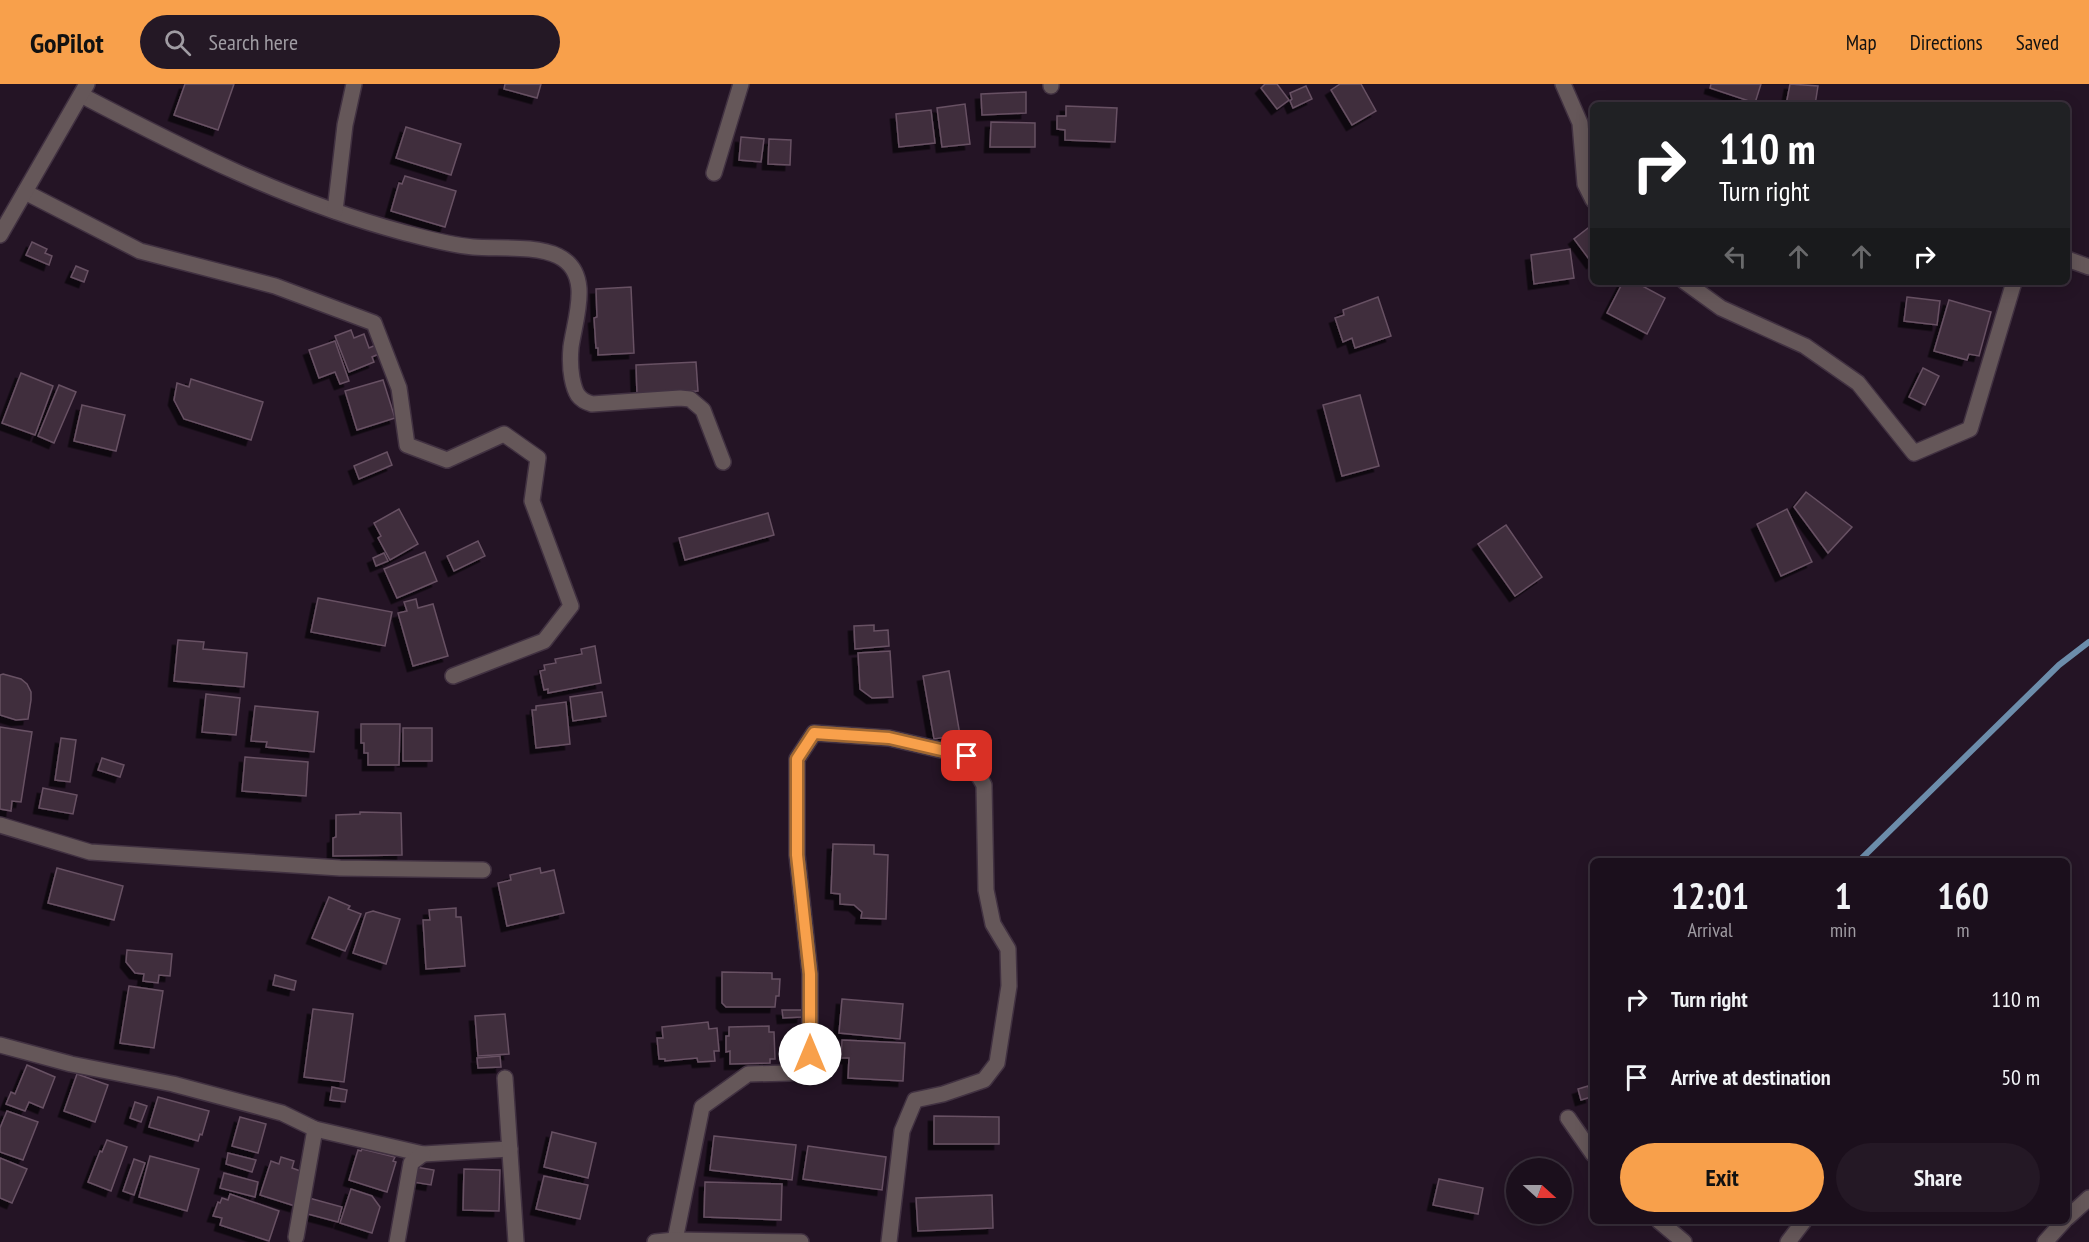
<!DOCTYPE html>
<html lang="en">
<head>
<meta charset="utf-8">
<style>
	body { margin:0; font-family:"PT Sans Narrow",sans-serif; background:#241825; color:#f1f3f6; height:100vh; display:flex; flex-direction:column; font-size:22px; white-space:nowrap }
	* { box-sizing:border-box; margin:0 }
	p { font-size:20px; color:#a09ca3 }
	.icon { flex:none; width:33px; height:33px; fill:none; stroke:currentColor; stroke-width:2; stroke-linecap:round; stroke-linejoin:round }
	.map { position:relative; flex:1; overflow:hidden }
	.details { position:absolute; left:1590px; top:774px; width:480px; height:366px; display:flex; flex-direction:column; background:#1b0f1c; border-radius:9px; box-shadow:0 3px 15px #0003,0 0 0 2px #392f3b }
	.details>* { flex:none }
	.top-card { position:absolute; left:1590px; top:18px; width:480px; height:183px; border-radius:9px; box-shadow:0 3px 15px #0003,0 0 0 2px #392f3b; background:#202124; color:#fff; overflow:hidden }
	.needle { width:39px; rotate:111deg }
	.fabs { position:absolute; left:1506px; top:1074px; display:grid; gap:12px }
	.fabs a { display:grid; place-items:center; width:66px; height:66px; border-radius:50%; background:#1b0f1c; box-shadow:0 3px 15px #0003,0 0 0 2px #392f3b; font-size:30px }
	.pin { position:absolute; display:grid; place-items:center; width:51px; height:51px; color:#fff; margin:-26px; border-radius:12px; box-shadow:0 3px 9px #0006 }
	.me { position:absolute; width:66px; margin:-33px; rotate:0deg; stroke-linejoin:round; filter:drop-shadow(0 0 4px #0008) }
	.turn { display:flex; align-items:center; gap:21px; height:126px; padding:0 30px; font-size:27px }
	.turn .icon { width:78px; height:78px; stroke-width:2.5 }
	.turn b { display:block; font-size:42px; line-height:51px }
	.lanes { display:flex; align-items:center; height:57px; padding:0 30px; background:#0003; justify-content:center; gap:30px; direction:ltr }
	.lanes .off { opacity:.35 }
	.eta { display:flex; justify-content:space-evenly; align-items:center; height:102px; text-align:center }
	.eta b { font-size:36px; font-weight:800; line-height:42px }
	.primary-button { display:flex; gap:12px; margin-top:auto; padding:12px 30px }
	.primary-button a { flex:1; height:69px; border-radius:36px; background:#f8a04b; color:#111; font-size:24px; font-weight:800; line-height:69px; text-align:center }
	.primary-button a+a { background:#241825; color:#f1f3f6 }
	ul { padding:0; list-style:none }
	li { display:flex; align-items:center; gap:18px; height:78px; padding:0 30px }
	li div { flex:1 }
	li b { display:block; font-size:22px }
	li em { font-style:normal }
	header { display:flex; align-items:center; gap:36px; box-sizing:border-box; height:84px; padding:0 30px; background:#f8a04b; color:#111 }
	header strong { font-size:28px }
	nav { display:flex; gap:33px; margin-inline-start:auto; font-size:21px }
	.search { width:420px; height:54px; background:#241825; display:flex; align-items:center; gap:15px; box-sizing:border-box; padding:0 21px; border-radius:33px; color:#a09ca3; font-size:22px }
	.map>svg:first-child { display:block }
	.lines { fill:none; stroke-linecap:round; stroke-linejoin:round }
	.stream { stroke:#6c8dab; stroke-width:6 }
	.building { fill:#412d3e; stroke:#675163; stroke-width:1.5; filter:url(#shadow) }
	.street-casing { stroke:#413141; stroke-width:18 }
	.street { stroke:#655759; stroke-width:15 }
	.route-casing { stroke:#a16831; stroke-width:15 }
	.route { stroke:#f8a04b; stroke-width:10 }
</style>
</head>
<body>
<header>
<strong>GoPilot</strong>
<div class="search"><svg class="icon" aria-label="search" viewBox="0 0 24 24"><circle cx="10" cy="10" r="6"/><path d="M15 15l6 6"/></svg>Search here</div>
<nav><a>Map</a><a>Directions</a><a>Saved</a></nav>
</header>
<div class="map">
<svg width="2089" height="1158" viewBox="0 0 2089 1158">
	<defs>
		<filter id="shadow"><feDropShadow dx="-5.5" dy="5.5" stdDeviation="0" flood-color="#0009"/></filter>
	</defs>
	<rect width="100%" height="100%" fill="#241425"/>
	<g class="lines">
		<polyline class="stream" points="1859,777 2059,581 2089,558"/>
	</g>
	<g class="building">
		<polygon points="185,0 234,0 218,46 174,31"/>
		<polygon points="505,0 541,0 537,14 504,5"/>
		<polygon points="1265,0 1277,0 1289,16 1277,25 1261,4"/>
		<polygon points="1340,0 1361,0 1376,27 1352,41 1331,6"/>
		<polygon points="1711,0 1761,0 1755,19 1710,4"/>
		<polygon points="1790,0 1818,2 1815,21 1786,21"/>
		<polygon points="1306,2 1312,15 1293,24 1290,17 1292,15 1290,9"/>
		<polygon points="1026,8 1026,29 982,31 981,10"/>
		<polygon points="965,20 970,60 942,63 937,24"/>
		<polygon points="1066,22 1117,24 1115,58 1065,56 1065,46 1057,45 1057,32 1066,32"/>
		<polygon points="931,26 935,59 899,63 896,30"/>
		<polygon points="991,38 1035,39 1035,63 990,63"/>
		<polygon points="406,43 461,60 451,91 396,74"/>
		<polygon points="741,53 764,55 761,78 739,76"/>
		<polygon points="769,55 791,56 790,81 768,80"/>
		<polygon points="405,92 456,107 445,143 391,127 399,99 402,100"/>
		<polygon points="1592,141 1593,178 1592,179 1574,155"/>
		<polygon points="32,158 47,165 45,169 52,172 49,181 26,171"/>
		<polygon points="1570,165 1574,194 1534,200 1531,171"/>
		<polygon points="76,182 88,187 84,198 71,193"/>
		<polygon points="1623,198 1635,198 1665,214 1647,250 1607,229"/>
		<polygon points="631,203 634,269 598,271 598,264 596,264 594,234 597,233 596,205"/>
		<polygon points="1378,213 1391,252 1355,264 1352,254 1343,258 1335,234 1344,231 1343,226"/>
		<polygon points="1907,213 1940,217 1937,241 1904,237"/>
		<polygon points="1949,216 1991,228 1979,272 1969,270 1967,276 1934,267"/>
		<polygon points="351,246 354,254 364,250 369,264 378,260 381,269 372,273 374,278 349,288 335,252"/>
		<polygon points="335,257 349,297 340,300 335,288 319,294 309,266"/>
		<polygon points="696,278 698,307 637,310 636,281"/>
		<polygon points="1923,284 1939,292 1925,321 1909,313"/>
		<polygon points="21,289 53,302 35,351 2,339"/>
		<polygon points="191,295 263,318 251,356 184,335 174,316 177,299 189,303"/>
		<polygon points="383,296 395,334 357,346 345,307"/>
		<polygon points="59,301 76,308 54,359 38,352"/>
		<polygon points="1360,311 1379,382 1342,392 1323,321"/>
		<polygon points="82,321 125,331 116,367 74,357"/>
		<polygon points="387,368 392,381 359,395 354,382"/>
		<polygon points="1806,408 1852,443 1828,469 1794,423"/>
		<polygon points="399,425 418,460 390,476 378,454 381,452 374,439"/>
		<polygon points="1787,425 1812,478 1781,492 1757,440"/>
		<polygon points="768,429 774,451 685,476 679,454"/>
		<polygon points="1506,441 1542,493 1515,512 1478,460"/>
		<polygon points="478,457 485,472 454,487 447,472"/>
		<polygon points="425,468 437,497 397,514 384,485"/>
		<polygon points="384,469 388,477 376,482 373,474"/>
		<polygon points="318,514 392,528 385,562 311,548"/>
		<polygon points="416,515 418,524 433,520 448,572 413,582 398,529 407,527 404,518"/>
		<polygon points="874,541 874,547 888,546 889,562 855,565 854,542"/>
		<polygon points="178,556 204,558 203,565 247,569 244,603 174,597"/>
		<polygon points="595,562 601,599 548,609 548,605 544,606 540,587 545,586 544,581 556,579 555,575 582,570 581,565"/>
		<polygon points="890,567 893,613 872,614 860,605 858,569"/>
		<polygon points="949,587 960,651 934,655 923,592"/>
		<polygon points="3,590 21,595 27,600 31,608 31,616 28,635 16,636 0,631 0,591"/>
		<polygon points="602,608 606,632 573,637 570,613"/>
		<polygon points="206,610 240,614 236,651 202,648"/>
		<polygon points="566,618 570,660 536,664 532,626 536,626 536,622"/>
		<polygon points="255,622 318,628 314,668 266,663 267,658 251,657"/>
		<polygon points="361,640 400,640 399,681 368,681 368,669 364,669 364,659 361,659"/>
		<polygon points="0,643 32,648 21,718 12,717 11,727 0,725"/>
		<rect x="403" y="644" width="29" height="33"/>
		<polygon points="61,654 76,656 70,698 55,696"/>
		<polygon points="245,673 308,678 306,712 242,707"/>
		<polygon points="102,674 124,681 120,693 98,686"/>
		<polygon points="43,704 77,711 73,730 39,724"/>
		<polygon points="360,728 401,729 402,771 333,772 333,754 336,753 336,731 360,730"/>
		<polygon points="833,760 874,761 874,770 888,771 886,835 861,834 862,828 854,821 840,820 840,810 831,809"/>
		<polygon points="57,784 123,802 114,836 48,819"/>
		<polygon points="540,784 541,789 554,786 564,829 507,842 498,799 511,796 510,791"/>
		<polygon points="329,813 350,822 348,825 361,830 345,867 312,854"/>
		<polygon points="456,824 456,833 461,833 465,882 426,885 423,836 430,836 429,826"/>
		<polygon points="373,827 400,835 386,880 353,869 366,829"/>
		<polygon points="127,866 172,870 170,892 159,891 158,899 143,897 144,890 135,889 126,878"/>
		<polygon points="722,888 772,889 772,895 780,895 779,912 776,912 775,923 726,923 722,919"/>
		<polygon points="275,891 296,897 294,906 273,901"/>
		<polygon points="129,902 163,907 154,964 120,959"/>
		<polygon points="842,915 903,920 900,955 839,949"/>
		<polygon points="313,925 353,930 344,998 304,993"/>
		<polygon points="782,926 802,926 802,933 783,934"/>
		<polygon points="505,930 509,970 478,972 475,932"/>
		<polygon points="708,938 709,945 717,944 719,967 714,967 715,977 698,978 697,974 665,977 665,975 659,975 657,954 663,954 662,943"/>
		<polygon points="769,942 769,948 774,948 775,975 770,975 770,979 730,980 730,967 726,968 726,952 729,952 729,943"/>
		<polygon points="842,956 905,959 903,997 848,994 849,974 841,974"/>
		<polygon points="500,972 501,983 478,984 477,974"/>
		<polygon points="27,981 55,993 43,1024 29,1018 25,1027 6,1020 11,1008 15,1010"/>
		<polygon points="77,990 108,1001 95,1038 64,1027"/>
		<polygon points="1588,1002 1591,1013 1581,1016 1578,1005"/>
		<polygon points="332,1003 347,1006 345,1018 330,1016"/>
		<polygon points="158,1013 209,1027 202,1051 200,1050 198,1057 149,1043"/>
		<polygon points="135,1018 147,1022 141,1038 130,1034"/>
		<polygon points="7,1027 38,1038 23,1076 0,1068 0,1044"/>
		<polygon points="934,1032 999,1033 999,1060 934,1060"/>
		<polygon points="240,1033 266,1040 258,1069 232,1062"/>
		<polygon points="552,1048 596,1059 588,1094 544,1083"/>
		<polygon points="714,1052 796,1061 792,1096 710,1086"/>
		<polygon points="107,1056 127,1063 111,1107 88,1098 100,1067 102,1068"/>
		<polygon points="808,1062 886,1073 882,1106 803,1095"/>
		<polygon points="362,1065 395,1073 393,1077 396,1078 387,1108 349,1096 358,1066 361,1067"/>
		<polygon points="228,1069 256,1076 252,1088 226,1080"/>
		<polygon points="150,1072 199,1085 187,1127 139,1113"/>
		<polygon points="281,1073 294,1077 292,1084 306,1089 295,1122 260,1111 271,1077 279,1080"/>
		<polygon points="0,1074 27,1085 12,1119 0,1114"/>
		<polygon points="134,1075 145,1079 134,1111 123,1107"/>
		<polygon points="416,1083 434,1086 431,1101 413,1098"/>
		<polygon points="464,1085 500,1086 499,1127 463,1126"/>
		<polygon points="224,1089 258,1098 255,1113 220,1104"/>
		<polygon points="544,1092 588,1101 580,1135 536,1125"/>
		<polygon points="1439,1095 1483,1104 1478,1130 1433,1121"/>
		<polygon points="705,1098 782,1100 781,1136 704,1133"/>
		<polygon points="351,1105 372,1112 380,1123 372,1149 340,1139"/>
		<polygon points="230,1110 279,1127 269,1157 220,1141 222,1134 213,1132 218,1118 220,1119 222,1114 228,1116"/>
		<polygon points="992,1111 993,1144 918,1147 916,1114"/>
		<polygon points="309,1114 342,1123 338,1138 304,1129"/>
	</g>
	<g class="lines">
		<g class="street-casing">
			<g id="street">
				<polyline points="1051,0 1051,2"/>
				<polyline points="1563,0 1580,39 1585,100 1593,116"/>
				<path d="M 81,11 C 186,66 287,117 402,148 C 425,154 449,161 473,163 C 497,165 536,161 558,172 C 593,189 575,234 571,263 C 570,274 570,283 572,294 C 575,309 578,316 592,320 L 680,314 L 690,315 L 703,326 L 723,378"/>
				<polyline points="714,89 741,0"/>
				<polyline points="25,108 140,167 275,202 374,239 399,304 407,361 447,376 504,350 538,374 532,417 571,522 544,557 453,592"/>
				<polyline points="335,127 345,41 354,0"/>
				<polyline points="0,151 87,0"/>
				<polyline points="2067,175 2089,183"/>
				<polyline points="1685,198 1721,224 1805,262 1858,299 1914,369 1970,345 2014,198"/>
				<polyline points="0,741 90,768 340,784 483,786"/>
				<polyline points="0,961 71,980 173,1000 282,1029 315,1045 423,1070 510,1065"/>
				<polyline points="505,994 516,1158"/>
				<polyline points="1568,1034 1593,1070"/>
				<polyline points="2067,1134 2089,1114"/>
				<polyline points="1659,1137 1684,1158"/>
				<polyline points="296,1153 315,1045"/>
				<polyline points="675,1156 702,1023 748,990 790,989 810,971 810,890 797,771 797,675 814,649 889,654 967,672 984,701 986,806 993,840 1008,865 1009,902 997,979 984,996 943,1010 915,1016 902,1047 889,1158"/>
				<polyline points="397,1158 411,1079 423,1070"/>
				<polyline points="655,1158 675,1156 801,1158"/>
				<polyline points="1788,1158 1804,1137"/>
				<polyline points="2045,1158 2064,1137"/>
			</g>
		</g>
		<use href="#street" class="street"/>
	</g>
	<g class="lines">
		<g class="route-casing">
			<polyline id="route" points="810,970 810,890 797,771 797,675 814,649 889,654 967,672"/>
		</g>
		<use href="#route" class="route"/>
	</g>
</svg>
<div class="fabs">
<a><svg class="needle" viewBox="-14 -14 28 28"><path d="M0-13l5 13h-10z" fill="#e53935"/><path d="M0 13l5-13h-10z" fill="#a09ca3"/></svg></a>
</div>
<div class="pin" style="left:967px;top:672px;background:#d93025"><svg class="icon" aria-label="arrive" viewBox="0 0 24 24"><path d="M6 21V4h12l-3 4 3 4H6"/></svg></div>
<svg class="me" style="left:810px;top:970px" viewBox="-20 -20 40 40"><circle r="19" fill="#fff"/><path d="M0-13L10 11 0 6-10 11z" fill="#f8a04b"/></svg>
<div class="top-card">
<div class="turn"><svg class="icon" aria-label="right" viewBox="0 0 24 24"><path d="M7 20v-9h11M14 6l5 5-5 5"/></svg><div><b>110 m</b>Turn right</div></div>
<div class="lanes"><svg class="icon off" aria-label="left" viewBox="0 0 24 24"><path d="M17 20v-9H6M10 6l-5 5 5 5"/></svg><svg class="icon off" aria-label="ahead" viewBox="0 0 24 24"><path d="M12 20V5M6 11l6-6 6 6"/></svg><svg class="icon off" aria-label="ahead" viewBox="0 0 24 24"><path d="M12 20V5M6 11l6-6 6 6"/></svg><svg class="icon" aria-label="right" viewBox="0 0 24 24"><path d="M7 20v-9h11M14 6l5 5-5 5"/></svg></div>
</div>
<section class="details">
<div class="eta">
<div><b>12:01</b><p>Arrival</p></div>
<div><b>1</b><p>min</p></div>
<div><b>160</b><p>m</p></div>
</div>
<ul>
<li><svg class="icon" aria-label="right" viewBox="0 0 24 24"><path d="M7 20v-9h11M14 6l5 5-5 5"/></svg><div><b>Turn right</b></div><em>110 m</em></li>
<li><svg class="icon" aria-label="arrive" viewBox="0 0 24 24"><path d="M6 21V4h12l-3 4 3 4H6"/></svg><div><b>Arrive at destination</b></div><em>50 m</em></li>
</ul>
<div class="primary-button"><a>Exit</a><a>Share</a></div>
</section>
</div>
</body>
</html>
